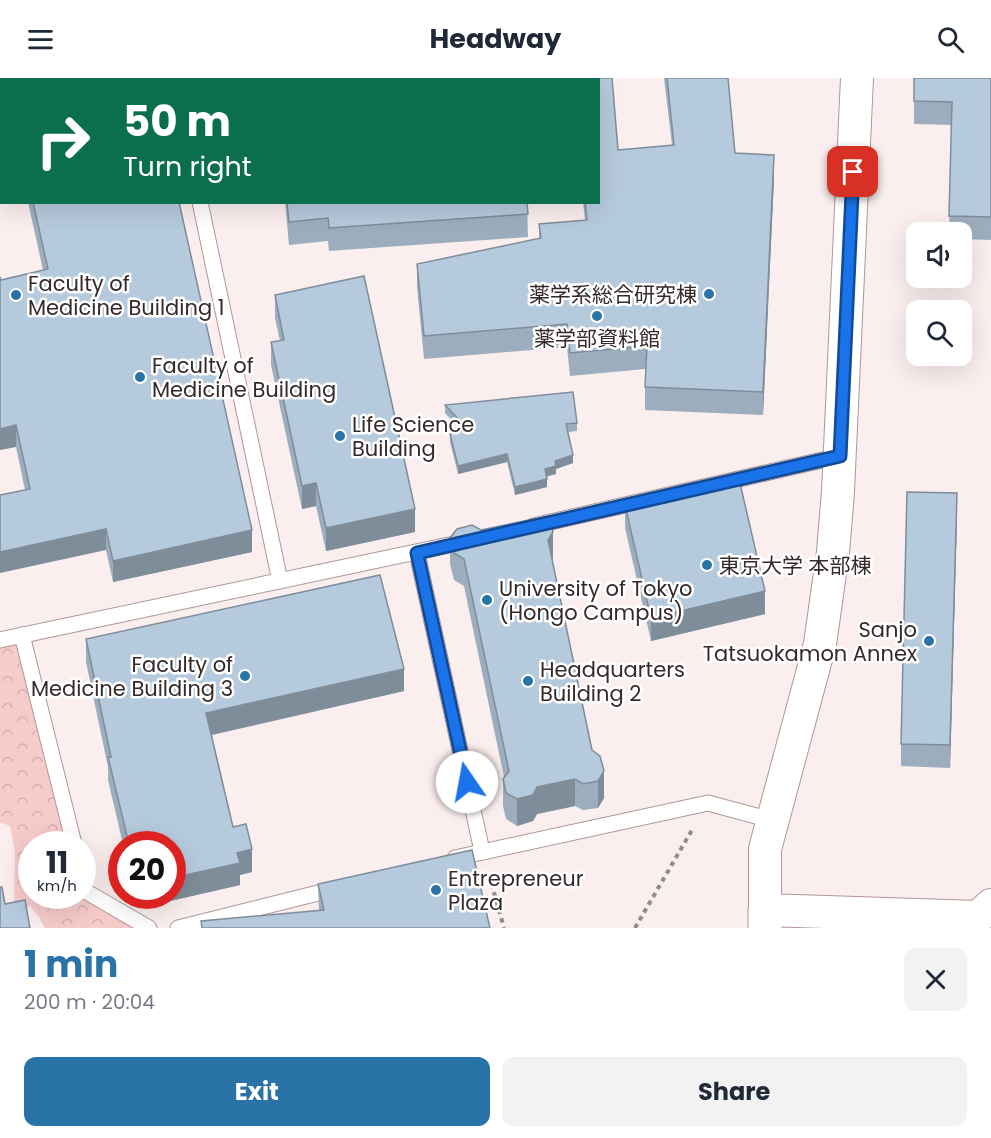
<!DOCTYPE html>
<html lang="en">
<head>
<meta charset="utf-8">
<style>
	body { margin:0; font-family:Poppins,"Noto Sans JP",sans-serif; background:#f2f2f3; color:#1f2937; height:100vh; display:flex; flex-direction:column; font-size:22px; white-space:nowrap }
	* { box-sizing:border-box; margin:0 }
	p { font-size:20px; color:#747a83 }
	.icon { flex:none; width:33px; height:33px; fill:none; stroke:currentColor; stroke-width:2; stroke-linecap:round; stroke-linejoin:round }
	.map { position:relative; height:850px; overflow:hidden }
	.side { display:flex; flex-direction:column; background:#fff; flex:1 }
	.side>* { flex:none }
	.guide { position:absolute; left:0px; top:0px; width:600px; height:126px; box-shadow:0 6px 24px #0002; background:#0b6e4f; color:#fff; overflow:hidden }
	.fabs { position:absolute; left:906px; top:144px; display:grid; gap:12px }
	.fabs a { display:grid; place-items:center; width:66px; height:66px; border-radius:12px; background:#fff; box-shadow:0 6px 24px #0002; font-size:30px }
	.speed { position:absolute; left:18px; top:753px; display:flex; gap:12px; font-size:30px; font-weight:700; text-align:center }
	.speed>* { display:grid; place-content:center; width:78px; height:78px; border-radius:50%; background:#fff; box-shadow:0 6px 24px #0002; line-height:1 }
	.speed small { font-size:15px; font-weight:400 }
	.speed .limit { border:9px solid #d22; background:#fff; color:#111 }
	.pin { position:absolute; display:grid; place-items:center; width:51px; height:51px; color:#fff; margin:-26px; border-radius:12px; box-shadow:0 3px 9px #0006 }
	.me { position:absolute; width:66px; margin:-33px; rotate:348deg; stroke-linejoin:round; filter:drop-shadow(0 0 4px #0008) }
	.turn { display:flex; align-items:center; gap:21px; height:126px; padding:0 24px; font-size:27px }
	.turn .icon { width:78px; height:78px; stroke-width:2.5 }
	.turn b { display:block; font-size:42px; line-height:51px }
	.round { display:grid; place-items:center; flex:none; width:63px; height:63px; border-radius:12px; background:#f2f2f3 }
	.overview { display:flex; align-items:center; justify-content:space-between; height:102px; padding:0 24px }
	h1 { font-size:36px; font-weight:700; line-height:45px; color:#2a73a7 }
	.button { display:flex; gap:12px; margin-top:auto; padding:12px 24px }
	.button a { flex:1; height:69px; border-radius:12px; background:#2a73a7; color:#fff; font-size:24px; font-weight:700; line-height:69px; text-align:center }
	.button a+a { background:#f2f2f3; color:#1f2937 }
	header { display:flex; justify-content:space-between; align-items:center; height:78px; padding:0 24px; background:#fff; font-size:27px; font-weight:700 }
	.map>svg:first-child { display:block }
	.forest { fill:url(#forest-crowns) }
	.lines { fill:none; stroke-linecap:round; stroke-linejoin:round }
	.service-casing { stroke:#b29696; stroke-width:17 }
	.minor-casing { stroke:#b29696; stroke-width:34 }
	.tertiary-casing { stroke:#b29696; stroke-width:35 }
	.path { stroke:#958988; stroke-width:4; stroke-dasharray:4.5 4.5; stroke-linecap:butt }
	.service { stroke:#fff; stroke-width:15 }
	.minor { stroke:#fff; stroke-width:32 }
	.tertiary { stroke:#fff; stroke-width:33 }
	.wall { fill:#9caebd }
	.shaded-wall { fill:#7f8d9a }
	.building { fill:#b5cadc; stroke:#7f8d9a; stroke-width:1.5 }
	.route-casing { stroke:#114b97; stroke-width:15 }
	.route { stroke:#1a73e8; stroke-width:10 }
	.poi-dot { fill:#2a73a7; stroke:#fff; stroke-width:2 }
	.labels { text-anchor:middle; dominant-baseline:central; stroke-width:5; stroke-linejoin:round; paint-order:stroke }
	.poi-label { font-size:21px; fill:#352a29; stroke:#fff; text-anchor:start }
</style>
</head>
<body>
<header><svg class="icon" aria-label="menu" viewBox="0 0 24 24"><path d="M4 6h16M4 12h16M4 18h16"/></svg>Headway<svg class="icon" aria-label="search" viewBox="0 0 24 24"><circle cx="10" cy="10" r="6"/><path d="M15 15l6 6"/></svg></header>
<div class="map">
<svg width="991" height="850" viewBox="0 0 991 850">
	<defs>
		<pattern id="forest-crowns" width="20" height="18" patternUnits="userSpaceOnUse" patternTransform="scale(1.5)"><rect width="20" height="18" fill="#f8cbcb"/><path d="M2 6a3 3 0 1 1 6 0M12 15a3 3 0 1 1 6 0" fill="none" stroke="#d5aeae"/></pattern>
	</defs>
	<rect width="100%" height="100%" fill="#fbeeee"/>
	<polygon class="forest" points="18,564 69,766 32,766 32,818 82,818 137,850 45,850 39,839 30,828 14,831 15,775 10,748 0,744 0,568"/>
	<g class="lines">
		<g class="service-casing">
			<g id="service">
				<polyline points="174,0 174,2"/>
				<polyline points="200,124 280,503"/>
				<polyline points="533,448 840,378"/>
				<polyline points="417,475 482,773"/>
				<polyline points="22,557 74,766"/>
				<polyline points="0,562 468,463"/>
				<polyline points="455,780 708,725 771,742"/>
				<polyline points="82,801 85,813 149,850"/>
				<polyline points="178,850 338,810"/>
			</g>
		</g>
		<g class="minor-casing">
			<polyline id="minor" points="857,0 838,414 833,474 820,566 765,771 765,832 978,839 991,827"/>
		</g>
		<g class="tertiary-casing">
			<polyline id="tertiary" points="765,832 765,850"/>
		</g>
		<g class="path">
			<polyline points="489,797 504,850"/>
			<polyline points="635,850 692,752"/>
		</g>
		<use href="#service" class="service"/>
		<use href="#minor" class="minor"/>
		<use href="#tertiary" class="tertiary"/>
	</g>
	<g class="wall">
		<polygon points="272,0 612,0 618,72 672,67 664,0 728,0 735,75 774,100 763,337 645,332 645,291 570,298 567,269 424,281 417,209 417,186 539,161 539,146 585,142 583,124 598,124 598,2 272,2"/>
		<polygon points="991,0 991,162 962,161 962,154 949,154 952,47 914,46 914,23"/>
		<polygon points="28,124 179,124 252,474 113,504 106,472 25,412 16,369 1,202 43,192"/>
		<polygon points="285,124 527,124 528,159 329,173 328,163 289,167"/>
		<polygon points="275,217 415,454 326,473 316,428 302,431 271,287 271,264 280,263 275,240"/>
		<polygon points="445,327 577,345 577,353 568,354 573,385 556,391 556,396 547,398 547,409 515,417 507,384 458,396 450,364 450,356 462,353 445,335"/>
		<polygon points="625,427 765,536 651,563 625,450"/>
		<polygon points="957,438 950,690 901,688 901,666"/>
		<polygon points="481,452 553,480 552,482 592,672 604,720 598,730 583,732 575,728 537,736 533,743 517,748 506,741 503,728 503,701 504,699 464,508 454,502 450,486 450,460"/>
		<polygon points="86,561 404,613 212,657 233,749 252,794 240,797 240,807 157,826 155,818 150,819 149,818 172,818 172,766 123,766 108,702 108,689 86,584"/>
		<polygon points="318,806 490,850 201,850 201,843 319,833"/>
	</g>
	<g class="shaded-wall">
		<polygon points="774,77 774,100 763,337 763,314"/>
		<polygon points="16,347 16,369 0,372 0,351"/>
		<polygon points="507,376 507,384 458,396 458,388"/>
		<polygon points="573,377 573,385 556,391 556,396 545,399 545,391 555,383"/>
		<polygon points="547,401 547,409 515,417 515,409"/>
		<polygon points="316,405 316,428 302,431 302,408"/>
		<polygon points="957,415 957,438 950,690 950,667"/>
		<polygon points="415,431 415,454 326,473 326,450"/>
		<polygon points="106,451 106,472 0,495 0,474"/>
		<polygon points="252,452 252,474 113,504 113,483"/>
		<polygon points="553,454 553,480 548,489 548,462"/>
		<polygon points="765,513 765,536 651,563 651,540"/>
		<polygon points="404,591 404,613 206,658 206,635"/>
		<polygon points="604,693 604,720 598,730 598,703"/>
		<polygon points="575,701 575,728 537,736 533,743 517,748 517,721 537,709"/>
		<polygon points="252,771 252,794 240,797 240,807 157,826 157,818 172,818 172,800 237,775"/>
	</g>
	<g class="building">
		<polygon points="5,0 151,0 152,2 6,2"/>
		<polygon points="274,0 354,0 338,2 274,2"/>
		<polygon points="410,0 612,0 618,72 674,67 667,0 728,0 735,75 774,77 763,314 645,309 647,268 570,275 567,246 424,258 417,186 541,160 539,146 587,142 585,124 598,124 598,2 411,2"/>
		<polygon points="914,0 991,0 991,139 949,138 952,24 914,23"/>
		<polygon points="33,124 179,124 252,452 113,483 106,451 0,474 0,417 30,411 16,347 0,351 0,199 1,202 48,191"/>
		<polygon points="287,124 527,124 528,136 329,150 328,140 289,144"/>
		<polygon points="364,198 415,431 326,450 316,405 302,408 271,264 284,262 275,217"/>
		<polygon points="573,314 577,345 566,346 573,377 555,383 556,388 545,391 547,401 515,409 507,376 458,388 450,356 468,351 445,327"/>
		<polygon points="739,401 765,513 651,540 625,427"/>
		<polygon points="907,414 957,415 950,667 901,666"/>
		<polygon points="548,438 553,454 548,462 592,672 600,678 604,693 598,703 583,706 575,701 537,709 533,717 517,721 506,715 503,701 509,693 464,481 454,475 450,460 457,451 472,447 481,452"/>
		<polygon points="380,497 404,591 206,635 233,749 246,746 252,771 237,775 240,785 172,800 172,766 129,766 108,679 111,679 86,561"/>
		<polygon points="472,772 490,850 202,850 201,843 324,832 318,806"/>
		<polygon points="0,809 2,809 5,826 25,822 30,850 0,850"/>
	</g>
	<g class="lines">
		<g class="route-casing">
			<polyline id="route" points="467,704 417,475 840,378 853,94"/>
		</g>
		<use href="#route" class="route"/>
	</g>
	<g class="poi-dot">
		<circle cx="709" cy="216" r="6"/>
		<circle cx="16" cy="217" r="6"/>
		<circle cx="597" cy="238" r="6"/>
		<circle cx="140" cy="299" r="6"/>
		<circle cx="340" cy="358" r="6"/>
		<circle cx="707" cy="487" r="6"/>
		<circle cx="487" cy="522" r="6"/>
		<circle cx="929" cy="563" r="6"/>
		<circle cx="245" cy="598" r="6"/>
		<circle cx="528" cy="603" r="6"/>
		<circle cx="436" cy="812" r="6"/>
	</g>
	<g class="labels">
		<g class="poi-label">
			<text x="28" y="205">Faculty of<tspan x="28" dy="24">Medicine Building 1</tspan></text>
			<text x="697" y="216" text-anchor="end">薬学系総合研究棟</text>
			<text x="597" y="260" text-anchor="middle">薬学部資料館</text>
			<text x="152" y="287">Faculty of<tspan x="152" dy="24">Medicine Building</tspan></text>
			<text x="352" y="346">Life Science<tspan x="352" dy="24">Building</tspan></text>
			<text x="719" y="487">東京大学 本部棟</text>
			<text x="499" y="510">University of Tokyo<tspan x="499" dy="24">(Hongo Campus)</tspan></text>
			<text x="917" y="551" text-anchor="end">Sanjo<tspan x="917" dy="24">Tatsuokamon Annex</tspan></text>
			<text x="233" y="586" text-anchor="end">Faculty of<tspan x="233" dy="24">Medicine Building 3</tspan></text>
			<text x="540" y="591">Headquarters<tspan x="540" dy="24">Building 2</tspan></text>
			<text x="448" y="800">Entrepreneur<tspan x="448" dy="24">Plaza</tspan></text>
		</g>
	</g>
</svg>
<div class="fabs">
<a><svg class="icon" aria-label="sound" viewBox="0 0 24 24"><path d="M4 9h4l5-4v14l-5-4H4zM17 9q2 3 0 6"/></svg></a>
<a><svg class="icon" aria-label="search" viewBox="0 0 24 24"><circle cx="10" cy="10" r="6"/><path d="M15 15l6 6"/></svg></a>
</div>
<div class="speed"><div>11<small>km/h</small></div><div class="limit">20</div></div>
<div class="pin" style="left:853px;top:94px;background:#d93025"><svg class="icon" aria-label="arrive" viewBox="0 0 24 24"><path d="M6 21V4h12l-3 4 3 4H6"/></svg></div>
<svg class="me" style="left:467px;top:704px" viewBox="-20 -20 40 40"><circle r="19" fill="#fff"/><path d="M0-13L10 11 0 6-10 11z" fill="#1a73e8"/></svg>
<div class="guide">
<div class="turn"><svg class="icon" aria-label="right" viewBox="0 0 24 24"><path d="M7 20v-9h11M14 6l5 5-5 5"/></svg><div><b>50 m</b>Turn right</div></div>
</div>
</div>
<section class="side">
<div class="overview"><div><h1>1 min</h1><p>200 m · 20:04</p></div><a class="round"><svg class="icon" aria-label="close" viewBox="0 0 24 24"><path d="M6 6l12 12M18 6L6 18"/></svg></a></div>
<div class="button"><a>Exit</a><a>Share</a></div>
</section>
</body>
</html>
